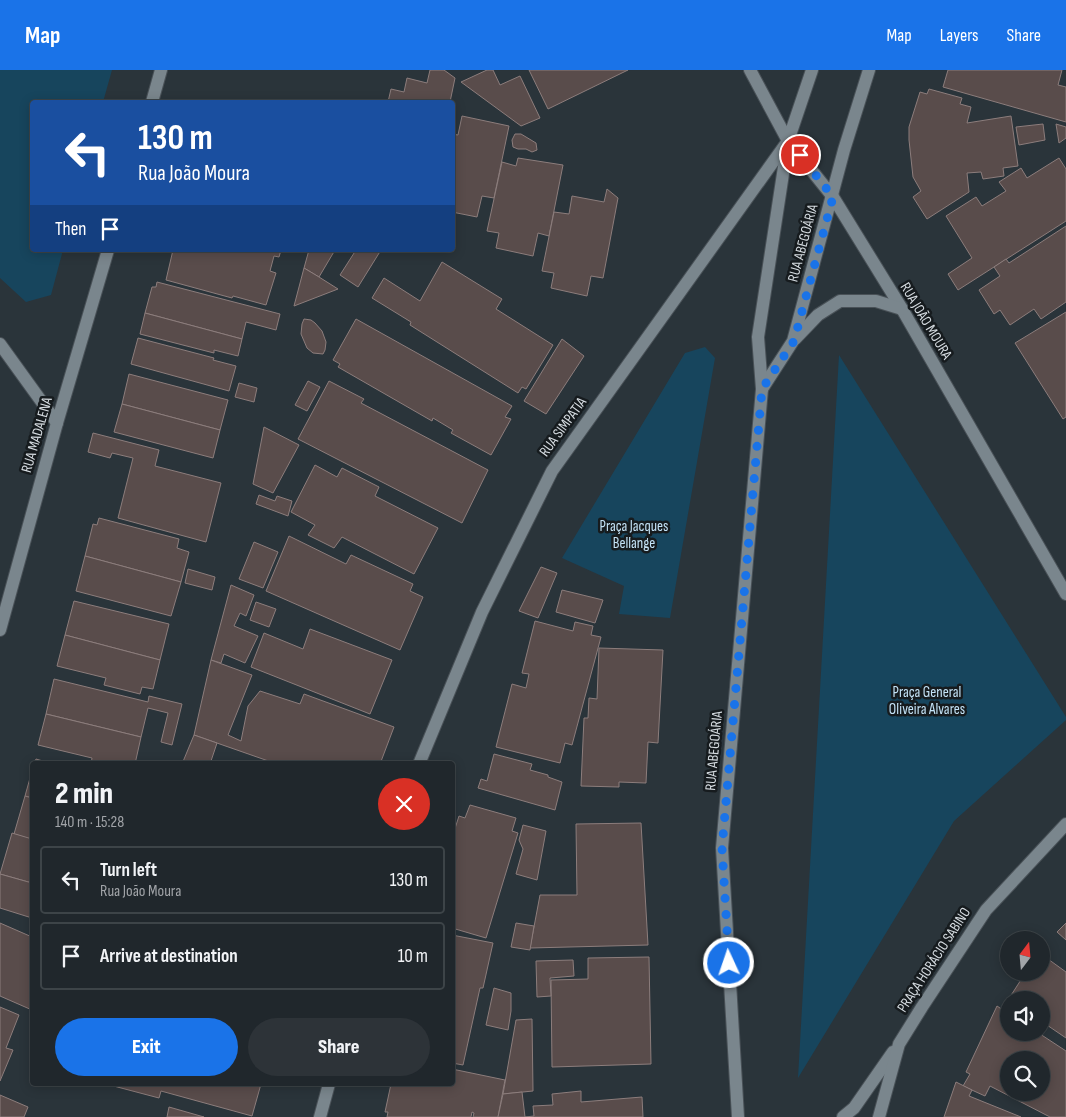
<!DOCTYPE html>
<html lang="en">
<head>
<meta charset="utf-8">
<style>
	body { margin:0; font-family:"Sofia Sans Condensed",sans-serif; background:#2d3338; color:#f1f3f6; height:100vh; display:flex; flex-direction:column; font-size:19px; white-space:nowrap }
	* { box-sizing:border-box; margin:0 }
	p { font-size:16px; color:#a2a5a9 }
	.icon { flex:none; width:28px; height:28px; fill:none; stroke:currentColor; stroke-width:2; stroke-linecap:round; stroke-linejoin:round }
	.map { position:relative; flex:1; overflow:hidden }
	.side { position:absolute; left:30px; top:691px; width:425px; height:325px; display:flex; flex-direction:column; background:#20272c; border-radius:5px; box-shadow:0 2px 12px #0003,0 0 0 1px #3d4448 }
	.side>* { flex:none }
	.hud { position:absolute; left:30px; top:30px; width:425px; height:152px; border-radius:5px; box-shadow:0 2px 12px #0003,0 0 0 1px #3d4448; background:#1a4fa0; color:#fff; overflow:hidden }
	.needle { width:32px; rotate:16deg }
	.controls { position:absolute; left:1000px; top:861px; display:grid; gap:10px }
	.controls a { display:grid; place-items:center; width:50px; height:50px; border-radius:50%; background:#20272c; box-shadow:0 2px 12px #0003,0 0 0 1px #3d4448; font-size:25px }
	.pin { position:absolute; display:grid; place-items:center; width:42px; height:42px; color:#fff; margin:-21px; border:2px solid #fff; border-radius:50%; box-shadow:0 1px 5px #0007 }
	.me { position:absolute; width:55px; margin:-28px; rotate:357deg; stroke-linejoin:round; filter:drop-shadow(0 0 4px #0008) }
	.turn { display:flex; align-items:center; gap:18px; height:105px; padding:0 25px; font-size:22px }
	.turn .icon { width:65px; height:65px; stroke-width:2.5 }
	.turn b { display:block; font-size:35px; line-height:42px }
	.then { display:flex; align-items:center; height:48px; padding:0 25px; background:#0003; gap:10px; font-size:19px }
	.round { display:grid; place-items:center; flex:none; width:52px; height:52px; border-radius:26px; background:#2d3338 }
	.overview { display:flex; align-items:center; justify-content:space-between; height:85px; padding:0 25px }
	h1 { font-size:30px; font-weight:800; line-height:38px }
	.primary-button { display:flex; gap:10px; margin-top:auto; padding:10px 25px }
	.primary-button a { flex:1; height:58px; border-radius:30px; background:#1a73e8; color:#fff; font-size:20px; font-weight:800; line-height:58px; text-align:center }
	.primary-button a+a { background:#2d3338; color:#f1f3f6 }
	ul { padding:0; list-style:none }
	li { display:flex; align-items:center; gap:15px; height:68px; margin:0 10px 8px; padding:0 15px; border:2px solid #3d4448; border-radius:5px }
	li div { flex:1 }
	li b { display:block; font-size:19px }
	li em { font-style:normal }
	header { display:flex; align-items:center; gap:30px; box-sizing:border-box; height:70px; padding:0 25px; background:#1a73e8; color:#fff }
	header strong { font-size:24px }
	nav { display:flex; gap:28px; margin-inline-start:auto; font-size:18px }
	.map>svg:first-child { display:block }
	.green { fill:#17455d }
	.building { fill:#594c4b; stroke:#8c7d7c; fill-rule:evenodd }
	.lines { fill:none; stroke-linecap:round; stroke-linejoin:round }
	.minor-casing { stroke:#495157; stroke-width:14 }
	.tertiary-casing { stroke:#495157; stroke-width:14 }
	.minor { stroke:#7a868d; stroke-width:12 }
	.tertiary { stroke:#7a868d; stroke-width:12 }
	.route { stroke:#1a73e8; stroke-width:9; stroke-dasharray:0 16.2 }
	.labels { text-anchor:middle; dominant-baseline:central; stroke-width:5; stroke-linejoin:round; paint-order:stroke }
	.street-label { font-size:15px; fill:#d6dce1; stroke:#161b1e }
	.park-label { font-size:15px; fill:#c4e3f7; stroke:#161b1e }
</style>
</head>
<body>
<header>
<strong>Map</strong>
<nav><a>Map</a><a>Layers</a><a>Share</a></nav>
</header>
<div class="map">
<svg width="1066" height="1047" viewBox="0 0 1066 1047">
	<rect width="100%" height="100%" fill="#2a343a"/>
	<g class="green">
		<polygon points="0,0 112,0 103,32 32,32 32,180 63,180 51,225 26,232 0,208"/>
		<polygon points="705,277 715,288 670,548 619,544 624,516 562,488 685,283"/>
		<polygon points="839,285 1066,647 1066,650 954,751 798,1008"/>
	</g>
	<g class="building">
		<polygon points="430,0 444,0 455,8 450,32 388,32 391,19 404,22 407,8 427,13"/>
		<polygon points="487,0 493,0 500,15 520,6 540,48 521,56 461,12"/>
		<polygon points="529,0 628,0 548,39"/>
		<polygon points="948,0 1062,0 1058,15 1066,17 1066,52 943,17"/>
		<polygon points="929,19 962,28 960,34 971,37 967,53 1011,46 1018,96 1003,98 1004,106 983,109 981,102 967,103 969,122 927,149 913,127 921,121 913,107 909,70 909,57 920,22 927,24"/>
		<polygon points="462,46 509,56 494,128 482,126 477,147 452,142 452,64 458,65"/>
		<polygon points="1043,54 1045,70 1019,75 1016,57"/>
		<polygon points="1056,54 1066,57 1066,68 1059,73"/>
		<polygon points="515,64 521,64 536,73 537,80 532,82 526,79 518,79 513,77 512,70"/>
		<polygon points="518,88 563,95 549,166 538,163 533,186 496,178 499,163 487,161 502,92 516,96"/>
		<polygon points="1059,88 1066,99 1066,151 958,220 948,204 972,188 946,146 976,127 982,136 1006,121 999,112 1021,98 1027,108"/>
		<polygon points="607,119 618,128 603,208 591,206 587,226 551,218 554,203 542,201 554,142 569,144 572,126 604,132"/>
		<polygon points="1066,156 1066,232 1041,249 1034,239 1010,255 1000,240 994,244 979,220 1000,206 994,197 1006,189 1009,193"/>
		<polygon points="173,180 281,180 279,187 274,186 270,201 276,203 266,235 233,226 232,228 166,210"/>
		<polygon points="309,180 335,180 319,207 304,198"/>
		<polygon points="356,180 381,180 358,217 340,205"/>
		<polygon points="442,192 502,229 496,239 553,275 526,319 522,317 518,323 410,255 411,252 372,228 384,208 420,231"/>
		<polygon points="304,198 319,207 338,219 294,236"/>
		<polygon points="157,212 280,244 276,260 246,252 242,269 145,243 152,217 156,217"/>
		<polygon points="1066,242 1066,347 1063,349 1015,273"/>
		<polygon points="145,243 242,269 238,286 214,280 214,283 140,264"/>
		<polygon points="304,249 311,250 315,253 322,261 326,272 325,280 323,284 313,283 307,278 301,264 302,254"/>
		<polygon points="356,249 512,336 505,347 511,349 491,385 451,363 453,360 433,348 432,351 338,297 340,294 333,290"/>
		<polygon points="138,268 214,288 213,290 236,296 229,321 131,294"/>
		<polygon points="562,269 584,286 546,344 524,331"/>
		<polygon points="129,304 228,330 220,360 122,334"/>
		<polygon points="308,311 320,317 307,341 295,335"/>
		<polygon points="329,311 364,329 361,333 488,400 462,453 298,369"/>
		<polygon points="239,313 257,318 254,332 235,327"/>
		<polygon points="122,334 220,360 213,388 114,362"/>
		<polygon points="264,357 299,375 273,423 253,414"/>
		<polygon points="93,363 159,380 155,396 221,413 206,472 118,448 133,388 112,383 110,388 88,382"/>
		<polygon points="315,395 337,407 342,398 379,417 375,426 438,458 414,504 342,467 334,478 308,465 315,455 291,442"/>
		<polygon points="259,425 275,431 277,426 292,431 288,446 256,434"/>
		<polygon points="99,448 179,469 177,478 189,482 181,512 85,486 93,454 97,455"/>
		<polygon points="289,466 346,494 351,485 413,514 410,521 423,527 400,580 266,521"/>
		<polygon points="254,472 278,482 263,518 239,509"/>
		<polygon points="85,486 181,512 171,546 76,521"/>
		<polygon points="541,497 557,503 538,548 519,541"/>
		<polygon points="188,499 215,507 212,520 185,513"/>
		<polygon points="231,515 254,525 246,546 240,543 234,556 258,566 245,593 224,584 221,593 211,590"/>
		<polygon points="562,520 603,530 595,553 556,542"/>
		<polygon points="74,531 169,554 160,590 65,565"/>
		<polygon points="256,532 276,539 269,557 250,550"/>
		<polygon points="535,551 573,561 575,552 593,556 591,565 601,567 572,675 565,673 560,693 496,677 512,614 526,618 529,604 522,603"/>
		<polygon points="310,559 392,590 370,644 251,597 264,563 303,579"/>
		<polygon points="65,565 160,590 153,619 142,617 140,624 104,615 106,608 57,596"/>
		<polygon points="599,578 663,580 658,673 648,672 646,713 619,712 619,717 581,716 584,648 588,648 589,628 597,629"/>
		<polygon points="211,590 252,605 228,665 241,671 248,636 260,621 300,634 304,624 394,657 380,694 277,694 194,665"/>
		<polygon points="54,609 148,632 149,626 182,634 172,675 161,672 168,643 148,638 141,667 46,644"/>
		<polygon points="46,644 141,667 135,694 91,694 92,688 38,675"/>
		<polygon points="194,665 217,673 210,694 182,694"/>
		<polygon points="494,684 532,694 530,700 548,705 548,707 562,712 555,740 478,718 481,709 487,711"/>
		<polygon points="36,689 53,694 34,694"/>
		<polygon points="32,701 32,728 25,726"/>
		<polygon points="25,726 32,728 32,762 30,769 14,764"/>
		<polygon points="470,735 516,748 512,761 518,763 486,868 452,858 452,768 459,746 465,748"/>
		<polygon points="641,753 648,875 530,878 540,825 577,825 576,754"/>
		<polygon points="523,755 546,761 537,810 516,804 523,779 519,770"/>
		<polygon points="12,763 32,769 32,813 0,804"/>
		<polygon points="0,804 32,813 32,848 0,838"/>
		<polygon points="0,853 32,867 32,940 0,926"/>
		<polygon points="516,853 534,856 530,880 511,877"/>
		<polygon points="1066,853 1066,870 1057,862"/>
		<polygon points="452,865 493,873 483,918 480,918 463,995 452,993"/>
		<polygon points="1041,884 1066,902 1066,968 1041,951 1041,930 1008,930 1026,902 1041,902"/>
		<polygon points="649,887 651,994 552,997 551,910 588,909 588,888"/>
		<polygon points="573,890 574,906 550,908 551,926 537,927 536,891"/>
		<polygon points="494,918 511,923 511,941 508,960 486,955"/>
		<path d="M 997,936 L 1009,944 L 1009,962 L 1037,962 L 1066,981 L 1066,1047 L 1050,1047 L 990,1016 L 985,1026 L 963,1016 L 970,1004 L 966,1002 ZM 1009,990 L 1041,990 L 1041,1022 L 1009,1022 Z"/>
		<polygon points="0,937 19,945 6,978 13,980 0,1011"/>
		<polygon points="532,949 533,1021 503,1024 516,950"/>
		<polygon points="452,999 505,1010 498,1047 473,1047 474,1043 472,1042 471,1047 387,1047 388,1042 385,1042 391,1014 452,1014"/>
		<polygon points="956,1012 972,1020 969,1026 1021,1047 944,1047"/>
		<polygon points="106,1014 261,1014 252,1046 161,1021 159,1028"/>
		<polygon points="581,1021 581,1032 642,1027 643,1047 498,1047 503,1024 522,1022 525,1047 534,1046 533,1036 553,1035 552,1024"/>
		<polygon points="0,1025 28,1037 24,1047 0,1047"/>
		<polygon points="169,1037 204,1047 167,1047"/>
	</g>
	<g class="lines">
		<g class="minor-casing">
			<g id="minor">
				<polyline points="152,32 161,0"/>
				<polyline points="0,274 57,353"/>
				<polyline points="0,560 57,353 108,180"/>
				<polyline points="419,694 482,542 552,401 788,71"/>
				<polyline points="320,1047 329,1014"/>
				<polyline points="843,1047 854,1038 893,982"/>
				<polyline points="879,1047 899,974 922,937 986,840 1066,754"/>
			</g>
		</g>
		<g class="tertiary-casing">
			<g id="tertiary">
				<polyline points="750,0 788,71 833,127 902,239 1066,524"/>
				<polyline points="795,269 818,245 840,231 876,231 902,239"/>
				<polyline points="762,319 793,271 844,80 869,0"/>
				<polyline points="738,1047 722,778 762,319 758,267 788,71 812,0"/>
			</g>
		</g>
		<use href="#minor" class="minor"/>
		<use href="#tertiary" class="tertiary"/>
	</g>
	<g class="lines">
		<polyline class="route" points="729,893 722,778 762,319 794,271 833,127 800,85"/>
	</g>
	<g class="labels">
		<g class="street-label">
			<text transform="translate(803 173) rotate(-75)">RUA ABEGOÁRIA</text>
			<text transform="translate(926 251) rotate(59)">RUA JOÃO MOURA</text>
			<text transform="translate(563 357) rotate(-54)">RUA SIMPATIA</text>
			<text transform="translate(37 365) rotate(-74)">RUA MADALENA</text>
			<text transform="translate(714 681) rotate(-85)">RUA ABEGOÁRIA</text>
			<text transform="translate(934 890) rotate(-57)">PRAÇA HORÁCIO SABINO</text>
		</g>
		<g class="park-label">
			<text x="634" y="456">Praça Jacques<tspan x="634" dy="17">Bellange</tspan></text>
			<text x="927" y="622">Praça General<tspan x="927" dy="17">Oliveira Alvares</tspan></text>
		</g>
	</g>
</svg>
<div class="controls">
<a><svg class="needle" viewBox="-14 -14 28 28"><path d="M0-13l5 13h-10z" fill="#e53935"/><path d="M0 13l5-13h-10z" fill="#a2a5a9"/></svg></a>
<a><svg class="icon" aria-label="sound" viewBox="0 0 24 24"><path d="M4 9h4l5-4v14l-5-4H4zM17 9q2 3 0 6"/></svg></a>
<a><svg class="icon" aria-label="search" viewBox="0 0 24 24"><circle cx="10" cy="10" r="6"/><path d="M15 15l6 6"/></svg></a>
</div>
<div class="pin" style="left:800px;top:85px;background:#d93025"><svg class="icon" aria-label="arrive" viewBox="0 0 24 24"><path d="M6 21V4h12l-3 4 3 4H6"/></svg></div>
<svg class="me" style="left:729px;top:893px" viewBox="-20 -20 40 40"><circle r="17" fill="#1a73e8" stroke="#fff" stroke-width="3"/><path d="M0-11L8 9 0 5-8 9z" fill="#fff"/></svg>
<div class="hud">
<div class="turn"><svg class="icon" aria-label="left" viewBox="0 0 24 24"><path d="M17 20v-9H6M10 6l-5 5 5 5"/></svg><div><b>130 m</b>Rua João Moura</div></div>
<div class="then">Then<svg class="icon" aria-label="arrive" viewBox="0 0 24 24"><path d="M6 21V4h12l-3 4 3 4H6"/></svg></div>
</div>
<section class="side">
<div class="overview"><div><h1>2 min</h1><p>140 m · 15:28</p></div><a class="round" style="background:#d93025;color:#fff"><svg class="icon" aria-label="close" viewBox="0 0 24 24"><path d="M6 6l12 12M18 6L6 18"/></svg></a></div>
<ul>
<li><svg class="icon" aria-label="left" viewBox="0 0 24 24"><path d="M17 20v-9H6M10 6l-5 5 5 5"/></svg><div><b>Turn left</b><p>Rua João Moura</p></div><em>130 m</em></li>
<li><svg class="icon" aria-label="arrive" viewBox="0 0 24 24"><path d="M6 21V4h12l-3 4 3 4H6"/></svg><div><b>Arrive at destination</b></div><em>10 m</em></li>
</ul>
<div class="primary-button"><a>Exit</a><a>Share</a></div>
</section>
</div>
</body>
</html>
